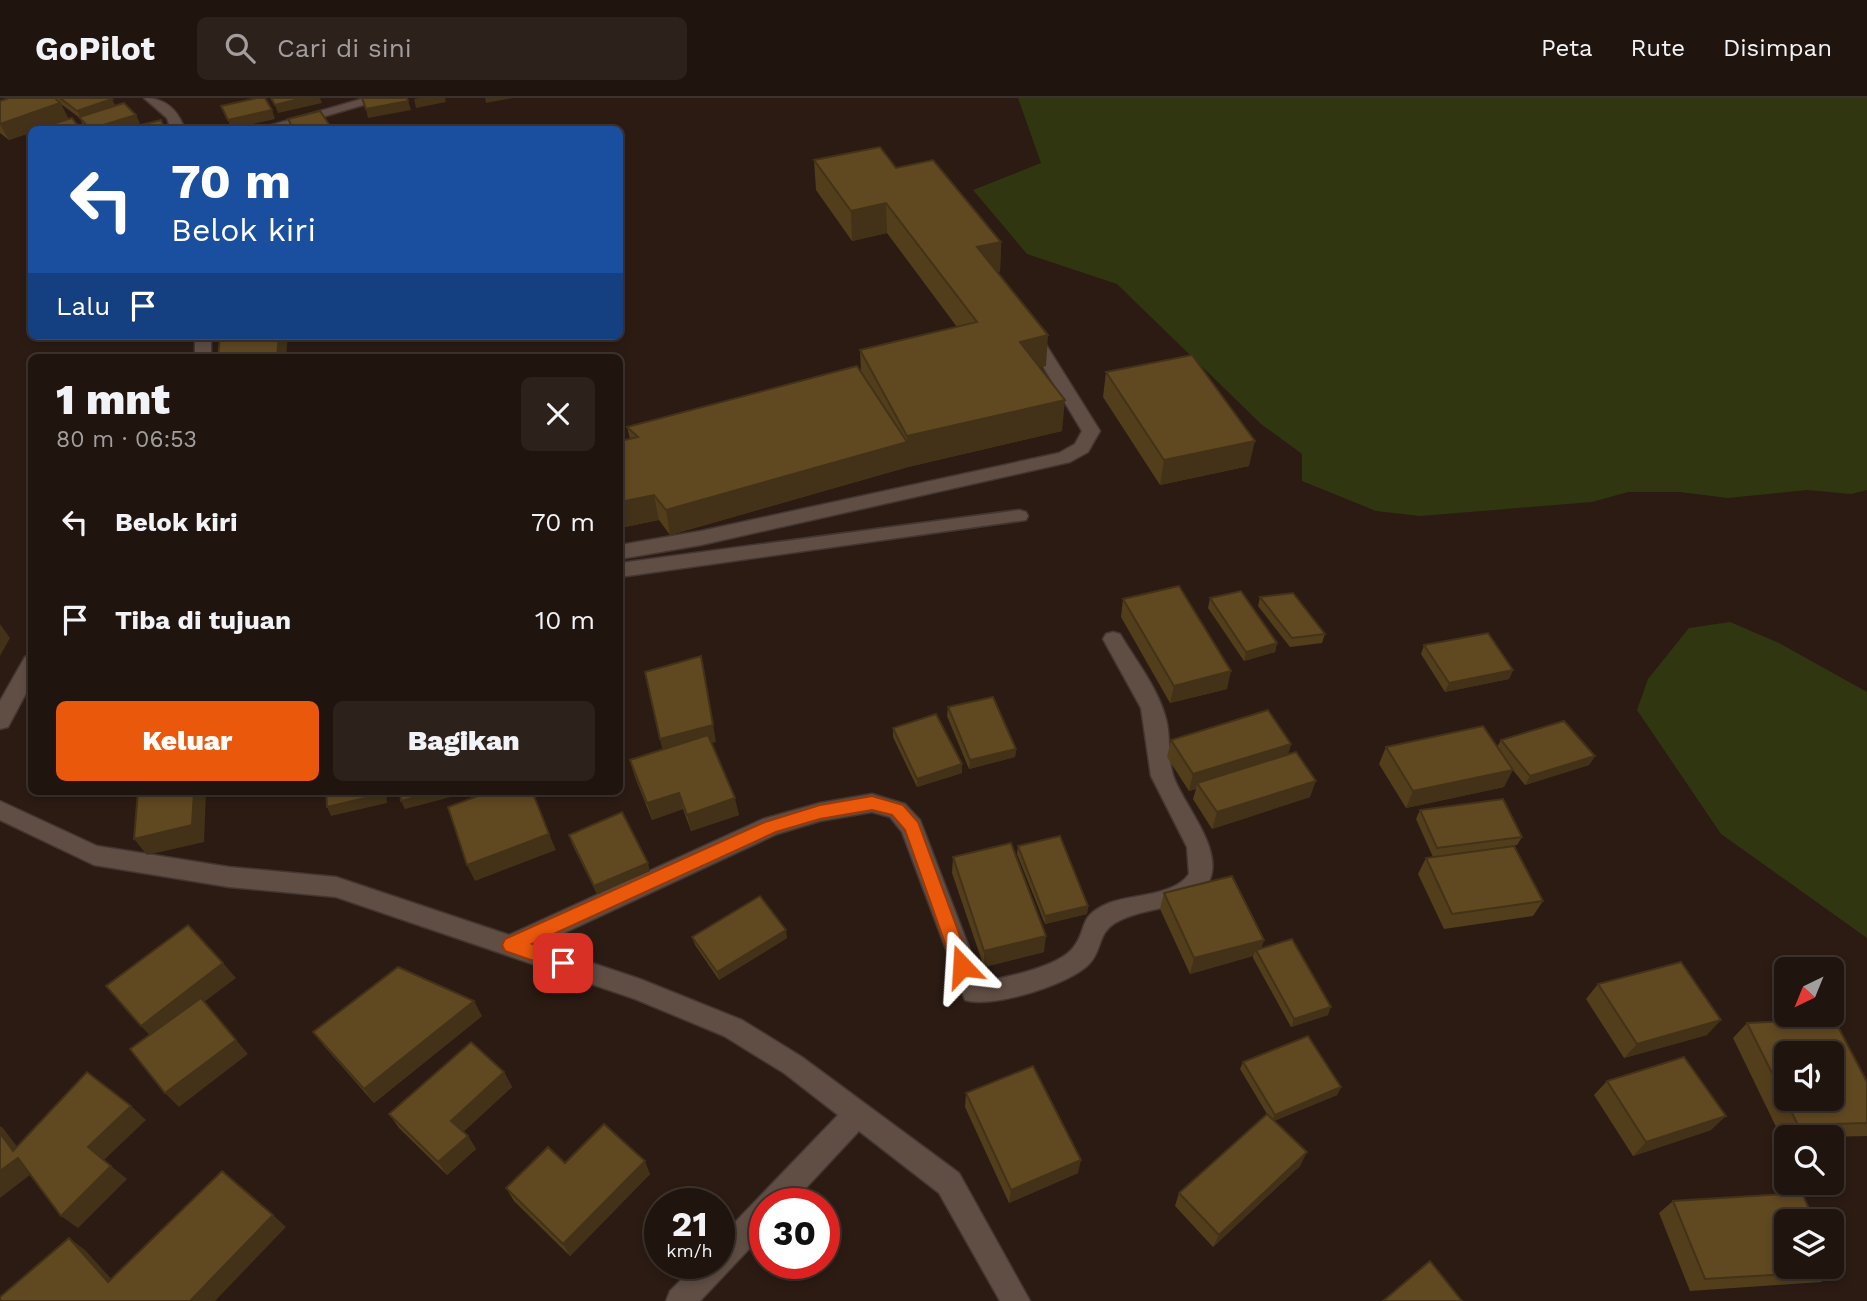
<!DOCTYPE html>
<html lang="id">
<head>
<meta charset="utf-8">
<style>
	body { margin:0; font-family:"Work Sans",sans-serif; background:#2d211c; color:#f1f3f6; height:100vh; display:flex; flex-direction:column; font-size:26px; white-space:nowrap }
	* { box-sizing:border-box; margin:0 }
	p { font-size:23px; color:#a29e9e }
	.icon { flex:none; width:38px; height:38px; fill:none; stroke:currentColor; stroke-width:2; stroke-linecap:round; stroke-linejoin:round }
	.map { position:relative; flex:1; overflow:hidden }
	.details { position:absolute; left:28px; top:256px; width:595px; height:441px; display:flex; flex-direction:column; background:#20140e; border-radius:10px; box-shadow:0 4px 10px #0003,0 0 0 2px #3d332e }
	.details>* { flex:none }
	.banner { position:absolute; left:28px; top:28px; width:595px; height:214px; border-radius:10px; box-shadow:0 4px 10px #0003,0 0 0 2px #3d332e; background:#1a4fa0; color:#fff; overflow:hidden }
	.needle { width:46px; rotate:223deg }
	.tools { position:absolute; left:1774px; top:859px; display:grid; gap:14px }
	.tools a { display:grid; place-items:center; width:70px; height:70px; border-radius:10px; background:#20140e; box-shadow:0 4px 10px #0003,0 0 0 2px #3d332e; font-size:35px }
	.speed { position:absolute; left:644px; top:1090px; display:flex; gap:14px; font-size:35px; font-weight:700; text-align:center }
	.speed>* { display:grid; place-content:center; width:91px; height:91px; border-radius:50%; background:#20140e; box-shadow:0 4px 10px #0003,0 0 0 2px #3d332e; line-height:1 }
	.speed small { font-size:18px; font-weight:400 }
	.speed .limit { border:10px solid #d22; background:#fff; color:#111 }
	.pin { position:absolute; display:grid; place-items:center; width:60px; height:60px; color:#fff; margin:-30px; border-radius:14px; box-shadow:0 4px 10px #0006 }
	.me { position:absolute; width:77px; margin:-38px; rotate:340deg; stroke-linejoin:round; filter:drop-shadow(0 0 5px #0008) }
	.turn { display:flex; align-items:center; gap:24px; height:147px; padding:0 28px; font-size:32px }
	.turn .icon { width:91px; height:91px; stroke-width:2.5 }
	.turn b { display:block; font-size:49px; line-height:60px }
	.then { display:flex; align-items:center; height:66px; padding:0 28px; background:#0003; gap:14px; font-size:26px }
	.round { display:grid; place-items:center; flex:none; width:74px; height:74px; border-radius:10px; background:#2d211c }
	.headline { display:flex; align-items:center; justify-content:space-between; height:119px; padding:0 28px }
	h1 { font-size:42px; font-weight:800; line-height:52px }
	.button { display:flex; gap:14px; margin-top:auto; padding:14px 28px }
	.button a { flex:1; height:80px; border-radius:10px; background:#ea580c; color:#fff; font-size:28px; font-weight:800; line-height:80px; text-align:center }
	.button a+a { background:#2d211c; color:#f1f3f6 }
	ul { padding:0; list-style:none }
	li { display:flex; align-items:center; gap:21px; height:98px; padding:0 28px }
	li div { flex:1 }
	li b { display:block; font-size:26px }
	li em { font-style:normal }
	header { display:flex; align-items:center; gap:42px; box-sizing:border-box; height:98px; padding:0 35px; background:#20140e; border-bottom:2px solid #3d332e }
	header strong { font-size:33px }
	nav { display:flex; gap:38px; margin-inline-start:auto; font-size:24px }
	.search { width:490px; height:63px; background:#2d211c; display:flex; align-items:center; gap:18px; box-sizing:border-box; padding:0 24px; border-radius:10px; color:#a29e9e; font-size:26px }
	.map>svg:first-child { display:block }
	.green { fill:#303610 }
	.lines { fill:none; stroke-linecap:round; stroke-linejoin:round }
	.lane-casing { stroke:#433632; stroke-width:3 }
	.street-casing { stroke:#433632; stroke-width:3 }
	.secondary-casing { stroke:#433632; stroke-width:3 }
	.lane { fill:#604e44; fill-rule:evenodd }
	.street { fill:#604e44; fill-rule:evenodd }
	.secondary { fill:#604e44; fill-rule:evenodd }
	.wall { fill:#533e1c }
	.shaded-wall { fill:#433217 }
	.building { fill:#604821; stroke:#433217; stroke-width:2; fill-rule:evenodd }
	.route { fill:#ea580c; stroke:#983908; stroke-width:2 }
</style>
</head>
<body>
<header>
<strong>GoPilot</strong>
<div class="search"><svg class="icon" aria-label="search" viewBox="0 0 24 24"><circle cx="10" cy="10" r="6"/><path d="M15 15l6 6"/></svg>Cari di sini</div>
<nav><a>Peta</a><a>Rute</a><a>Disimpan</a></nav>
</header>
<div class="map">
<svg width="1867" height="1203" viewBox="0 0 1867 1203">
	<rect width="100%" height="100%" fill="#2b1b13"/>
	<g class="green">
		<polygon points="1018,0 1867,0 1867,392 1851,396 1807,392 1728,400 1680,394 1628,394 1592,404 1420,418 1376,413 1302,383 1302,356 1261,326 1117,186 1027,156 973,92 1041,65"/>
		<polygon points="1730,524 1779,545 1867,594 1867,840 1721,736 1637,612 1648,581 1689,530"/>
	</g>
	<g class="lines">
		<g class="lane-casing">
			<g id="lane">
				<polygon points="1032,232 1040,237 1100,333 1088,354 1070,364 701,447 620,461 620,447 701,433 1059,355 1075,346 1082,333 1024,237"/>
				<polygon points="1019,412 1026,414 1028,418 1026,422 620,479 620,465"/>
			</g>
		</g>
		<g class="street-casing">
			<g id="street">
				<polygon points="365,0 387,0 278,32 254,32"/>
				<path d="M 1113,534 L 1120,536 C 1136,563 1158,590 1166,621 C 1171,640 1167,661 1174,680 C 1188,716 1242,771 1191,802 C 1167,811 1137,812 1115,825 C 1098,835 1102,852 1090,865 C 1072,886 991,911 965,902 L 902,734 L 890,719 L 872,714 L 820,723 L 777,736 L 538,847 L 640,881 L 742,922 L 802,959 L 959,1075 L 1030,1203 L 1000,1203 L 939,1095 L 859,1033 L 791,1106 L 765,1106 L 765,1134 L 700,1203 L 666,1203 L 670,1193 L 697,1166 L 719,1166 L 719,1141 L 838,1017 L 784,975 L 724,938 L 635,901 L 336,799 L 229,789 L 94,767 L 0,722 L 0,703 L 97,748 L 229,769 L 336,779 L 509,837 L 763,721 L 820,705 L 872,696 L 905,706 L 920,722 L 982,883 C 1005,880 1058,869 1073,850 C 1089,830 1076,819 1109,805 C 1133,796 1174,798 1189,776 L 1187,749 L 1151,678 L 1141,610 L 1103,541 L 1106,536 Z"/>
			</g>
		</g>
		<g class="secondary-casing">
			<g id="secondary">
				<path d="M 144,0 C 166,0 178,12 185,32 L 171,32 L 167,20 Z"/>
				<rect x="195" y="238" width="16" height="21"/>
				<polygon points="32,556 32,584 8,629 0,631 0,603 25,559"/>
			</g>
		</g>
		<use href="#lane" class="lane"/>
		<use href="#street" class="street"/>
		<use href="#secondary" class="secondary"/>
	</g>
	<g class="wall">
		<polygon points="56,0 110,0 115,8 140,25 121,32 87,32 83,28 80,20 61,6 68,21 81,32 52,32 50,28 9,42 0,35 0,3 57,2"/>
		<polygon points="814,62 896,70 1001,144 1000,174 998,174 1046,268 1040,269 1062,333 908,369 670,437 659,422 620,430 620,343 630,341 627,329 861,275 860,252 957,229 887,135 852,143 816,92"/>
		<polygon points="1106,274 1249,368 1160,387 1103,299"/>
		<polygon points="1260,499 1325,536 1322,545 1290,549 1258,508"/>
		<polygon points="1210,500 1277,545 1275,554 1244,563 1208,510"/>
		<polygon points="1123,501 1227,591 1170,605 1121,519"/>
		<polygon points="1424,547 1513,572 1509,581 1445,594 1421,556"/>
		<polygon points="948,609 1016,651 1015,659 969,671 947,618"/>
		<polygon points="893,630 962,666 962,675 917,689 893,639"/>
		<polygon points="1171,642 1291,646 1288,656 1310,699 1212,731 1193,701 1196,691 1189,693 1167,659"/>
		<polygon points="1501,642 1595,658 1589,667 1525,687 1512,671 1504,689 1406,710 1379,666 1386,649 1497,649"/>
		<polygon points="716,644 711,645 739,717 691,733 683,711 652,722 635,679 630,662"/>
		<polygon points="1420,712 1522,739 1517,747 1433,759 1416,721"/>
		<polygon points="569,737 650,773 597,796 572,746"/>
		<polygon points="1018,748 1088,808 1087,816 1045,826 1017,756"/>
		<polygon points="953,759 1044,854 984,869 952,775"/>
		<polygon points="1426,760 1543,803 1533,818 1444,831 1418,776"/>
		<polygon points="1164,795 1264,842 1261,851 1328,917 1291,929 1253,860 1253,858 1190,876 1160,811"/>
		<polygon points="692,839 787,840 719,882 695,847"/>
		<polygon points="1598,886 1707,937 1624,960 1586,901"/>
		<polygon points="482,918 374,1005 324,948 313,934"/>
		<polygon points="1747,925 1867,984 1867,1038 1787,1040 1787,1041 1782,1041 1733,940"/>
		<polygon points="1243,964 1341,989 1337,997 1274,1023 1300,1068 1213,1149 1175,1108 1179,1095 1267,1016 1240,971"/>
		<polygon points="504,974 512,989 463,1034 468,1038 476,1051 447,1077 399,1030 389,1016"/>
		<polygon points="1607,983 1711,1032 1633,1058 1594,997"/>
		<polygon points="966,995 1078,1075 1009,1105 965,1009"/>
		<polygon points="565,1065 650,1076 570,1158 514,1103 506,1090"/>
		<polygon points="1673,1103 1839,1173 1821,1184 1690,1193 1659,1115"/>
	</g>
	<g class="shaded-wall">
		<polygon points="303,0 320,0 322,5 278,15 275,7"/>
		<polygon points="419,0 445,0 446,4 416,10 414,1"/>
		<polygon points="485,0 513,0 486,5"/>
		<polygon points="112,1 116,9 82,22 77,13"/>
		<polygon points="408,3 411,12 368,20 366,11"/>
		<polygon points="60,5 69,21 40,32 32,32 32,34 9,42 0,26"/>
		<polygon points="272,12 275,21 231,31 228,22"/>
		<polygon points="136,17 140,25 121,32 90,31"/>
		<polygon points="886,105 887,135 852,143 851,113"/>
		<polygon points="1001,144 1000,174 976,180 977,149"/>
		<polygon points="1048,237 1046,268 1019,275 1020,244"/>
		<polygon points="279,238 288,238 286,259 277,259"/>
		<polygon points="1065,302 1062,333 908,369 670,437 666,412 907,344 907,338"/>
		<polygon points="1255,343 1249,368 1160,387 1164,362"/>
		<polygon points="654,397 659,422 620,430 620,404"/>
		<polygon points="0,526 10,540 0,558"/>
		<polygon points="1277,545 1275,554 1244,563 1246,554"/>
		<polygon points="701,558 716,644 664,658 660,641"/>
		<polygon points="1513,572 1509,581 1445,594 1449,585"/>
		<polygon points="1231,573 1227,591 1170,605 1174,588"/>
		<polygon points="1291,646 1286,662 1197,685 1196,691 1189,693 1193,676"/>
		<polygon points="1016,651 1015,659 969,671 970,662"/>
		<polygon points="1595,658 1589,667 1525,687 1530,678"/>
		<polygon points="962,666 962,675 917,689 917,681"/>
		<polygon points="1513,672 1504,689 1406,710 1413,693"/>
		<polygon points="1316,683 1310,699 1212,731 1217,714"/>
		<polygon points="194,693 206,693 204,744 147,757 134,741"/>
		<polygon points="382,693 386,693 387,705 331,718 327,709"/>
		<polygon points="438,693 450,693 451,699 405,711 401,703"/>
		<polygon points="679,695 683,711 652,722 647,705"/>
		<polygon points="735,700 739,717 691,733 687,717"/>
		<polygon points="549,736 556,752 475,783 467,767"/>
		<polygon points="648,765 650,773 597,796 594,788"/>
		<polygon points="1088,808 1087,816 1045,826 1045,818"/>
		<polygon points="786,832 787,840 719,882 717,874"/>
		<polygon points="1046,838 1044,854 984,869 984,853"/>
		<polygon points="1264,842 1258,857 1256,852 1253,858 1190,876 1194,860"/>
		<polygon points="223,865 236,880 204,904 248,956 179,1009 165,995 155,943 141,928"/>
		<polygon points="474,903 482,918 374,1005 364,991"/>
		<polygon points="1331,909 1328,917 1291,929 1294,921"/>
		<polygon points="1721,922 1707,937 1624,960 1637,946"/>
		<polygon points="504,974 512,989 460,1037 451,1023"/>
		<polygon points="1341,989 1337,997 1271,1024 1275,1017"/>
		<polygon points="131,1008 146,1022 104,1062 88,1049"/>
		<polygon points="1726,1018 1711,1032 1633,1058 1646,1044"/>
		<polygon points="0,1028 3,1030 30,1066 13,1053 0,1035"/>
		<polygon points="468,1038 476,1051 447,1077 438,1064"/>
		<polygon points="1307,1054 1300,1068 1213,1149 1219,1137"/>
		<polygon points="18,1060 35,1073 0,1100 0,1073"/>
		<polygon points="1081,1062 1078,1075 1009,1105 1011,1092"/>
		<polygon points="645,1063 650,1076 570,1158 563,1146"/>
		<polygon points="111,1068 127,1081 78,1130 61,1118"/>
		<polygon points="273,1117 286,1129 215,1203 190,1203"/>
		<polygon points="69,1140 85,1152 125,1196 108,1184"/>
	</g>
	<g class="building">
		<polygon points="9,0 55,0 60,5 0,26 0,3"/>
		<polygon points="60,0 110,0 112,1 77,13"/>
		<polygon points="257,0 265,0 272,12 228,22 221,8"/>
		<polygon points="271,0 303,0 275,7"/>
		<polygon points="362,0 407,0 408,3 366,11"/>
		<polygon points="124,5 136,17 90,31 79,19"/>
		<polygon points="320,13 333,32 294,32 288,21"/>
		<polygon points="72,20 81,32 53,32 49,27"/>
		<polygon points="161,22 165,32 124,31"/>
		<polygon points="880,49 896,70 933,62 1001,144 977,149 1048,237 1020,244 1065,302 907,338 860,252 977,224 886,105 851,113 814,62"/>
		<polygon points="220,238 279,238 277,259 218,259"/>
		<polygon points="1192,257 1255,343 1164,362 1106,274"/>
		<polygon points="857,268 907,344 666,412 654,397 620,404 620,343 638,339 627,329"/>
		<polygon points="1179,488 1231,573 1174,588 1123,501"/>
		<polygon points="1241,493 1277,545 1246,554 1210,500"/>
		<polygon points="1293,495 1325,536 1292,540 1260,499"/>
		<polygon points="1488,535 1513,572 1449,585 1424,547"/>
		<polygon points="701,558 713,627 660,641 645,574"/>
		<polygon points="993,599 1016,651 970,662 948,609"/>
		<polygon points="1268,612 1291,646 1193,676 1171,642"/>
		<polygon points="936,616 962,666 917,681 893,630"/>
		<polygon points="1564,623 1595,658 1530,678 1501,642"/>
		<polygon points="1483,628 1513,672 1413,693 1386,649"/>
		<polygon points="708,637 735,700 687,717 679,695 647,705 630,662"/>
		<polygon points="1296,654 1316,683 1217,714 1197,685"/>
		<polygon points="138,693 194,693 192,727 134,741"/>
		<polygon points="326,693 382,693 382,696 327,709"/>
		<polygon points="400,693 438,693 401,703"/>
		<polygon points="491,693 532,693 549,736 467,767 448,709"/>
		<polygon points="1503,701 1522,739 1437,750 1420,712"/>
		<polygon points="622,714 648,765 594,788 569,737"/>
		<polygon points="1060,738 1088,808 1045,818 1018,748"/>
		<polygon points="1011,745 1046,838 984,853 953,759"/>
		<polygon points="1514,748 1543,803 1452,816 1426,760"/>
		<polygon points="1232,778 1264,842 1194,860 1164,795"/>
		<polygon points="760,798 786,832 717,874 692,839"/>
		<polygon points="188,827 223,865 141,928 106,888"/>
		<polygon points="1292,841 1331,909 1294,921 1256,852"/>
		<polygon points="1681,864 1721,922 1637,946 1598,886"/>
		<polygon points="398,869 474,903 364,991 313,934"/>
		<polygon points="201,900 236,942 165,995 130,951"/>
		<path d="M 1834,921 L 1867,984 L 1867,1025 L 1798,1027 L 1747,925 ZM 1787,956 L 1832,956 L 1832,1001 L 1787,1001 Z"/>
		<polygon points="1308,938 1341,989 1275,1017 1243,964"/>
		<polygon points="471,944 504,974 451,1023 468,1038 438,1064 389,1016"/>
		<polygon points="1684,959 1726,1018 1646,1044 1607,983"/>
		<polygon points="1033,968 1081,1062 1011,1092 966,995"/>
		<polygon points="87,974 131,1008 88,1049 111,1068 61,1118 18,1060 0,1073 0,1035 13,1053"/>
		<polygon points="1267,1016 1307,1054 1219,1137 1179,1095"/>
		<polygon points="604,1026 645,1063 563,1146 506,1090 548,1049 565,1065"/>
		<polygon points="222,1073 273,1117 190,1203 0,1203 0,1199 69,1140 108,1184"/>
		<polygon points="1802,1095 1815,1124 1787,1124 1787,1169 1832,1169 1832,1159 1839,1173 1705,1181 1673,1103"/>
		<polygon points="1430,1163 1462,1203 1383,1203"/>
	</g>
	<polygon class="route" points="872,698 903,707 918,724 971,868 969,874 962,876 956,874 953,868 905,732 892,717 872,712 820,721 776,734 532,846 569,859 572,865 569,871 563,873 505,853 502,847 505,841 765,724 820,707"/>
</svg>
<div class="tools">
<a><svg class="needle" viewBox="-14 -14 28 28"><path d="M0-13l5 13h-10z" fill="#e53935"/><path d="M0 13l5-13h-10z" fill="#a29e9e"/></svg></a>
<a><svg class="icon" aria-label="sound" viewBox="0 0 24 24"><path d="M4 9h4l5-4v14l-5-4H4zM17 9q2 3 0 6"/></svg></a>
<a><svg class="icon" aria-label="search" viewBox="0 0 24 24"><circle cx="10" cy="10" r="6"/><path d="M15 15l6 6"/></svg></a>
<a><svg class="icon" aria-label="layers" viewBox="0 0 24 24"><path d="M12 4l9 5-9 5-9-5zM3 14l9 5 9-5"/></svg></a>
</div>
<div class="speed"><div>21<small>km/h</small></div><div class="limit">30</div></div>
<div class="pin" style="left:563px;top:865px;background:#d93025"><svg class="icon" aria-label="arrive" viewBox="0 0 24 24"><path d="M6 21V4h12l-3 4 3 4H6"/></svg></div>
<svg class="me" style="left:962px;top:868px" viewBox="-20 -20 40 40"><path d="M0-17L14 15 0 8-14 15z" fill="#ea580c" stroke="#fff" stroke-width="4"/></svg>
<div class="banner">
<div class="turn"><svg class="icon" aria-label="left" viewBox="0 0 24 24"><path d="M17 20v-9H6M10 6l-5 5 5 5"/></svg><div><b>70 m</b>Belok kiri</div></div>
<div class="then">Lalu<svg class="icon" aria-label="arrive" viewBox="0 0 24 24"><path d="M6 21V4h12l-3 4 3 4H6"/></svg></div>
</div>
<section class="details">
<div class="headline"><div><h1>1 mnt</h1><p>80 m · 06:53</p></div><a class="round"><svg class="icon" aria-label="close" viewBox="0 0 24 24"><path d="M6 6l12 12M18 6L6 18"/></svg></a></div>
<ul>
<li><svg class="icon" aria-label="left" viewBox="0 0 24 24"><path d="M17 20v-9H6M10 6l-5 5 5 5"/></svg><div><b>Belok kiri</b></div><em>70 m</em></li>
<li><svg class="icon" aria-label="arrive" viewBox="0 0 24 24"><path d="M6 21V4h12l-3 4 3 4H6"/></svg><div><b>Tiba di tujuan</b></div><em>10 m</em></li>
</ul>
<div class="button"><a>Keluar</a><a>Bagikan</a></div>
</section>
</div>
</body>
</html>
